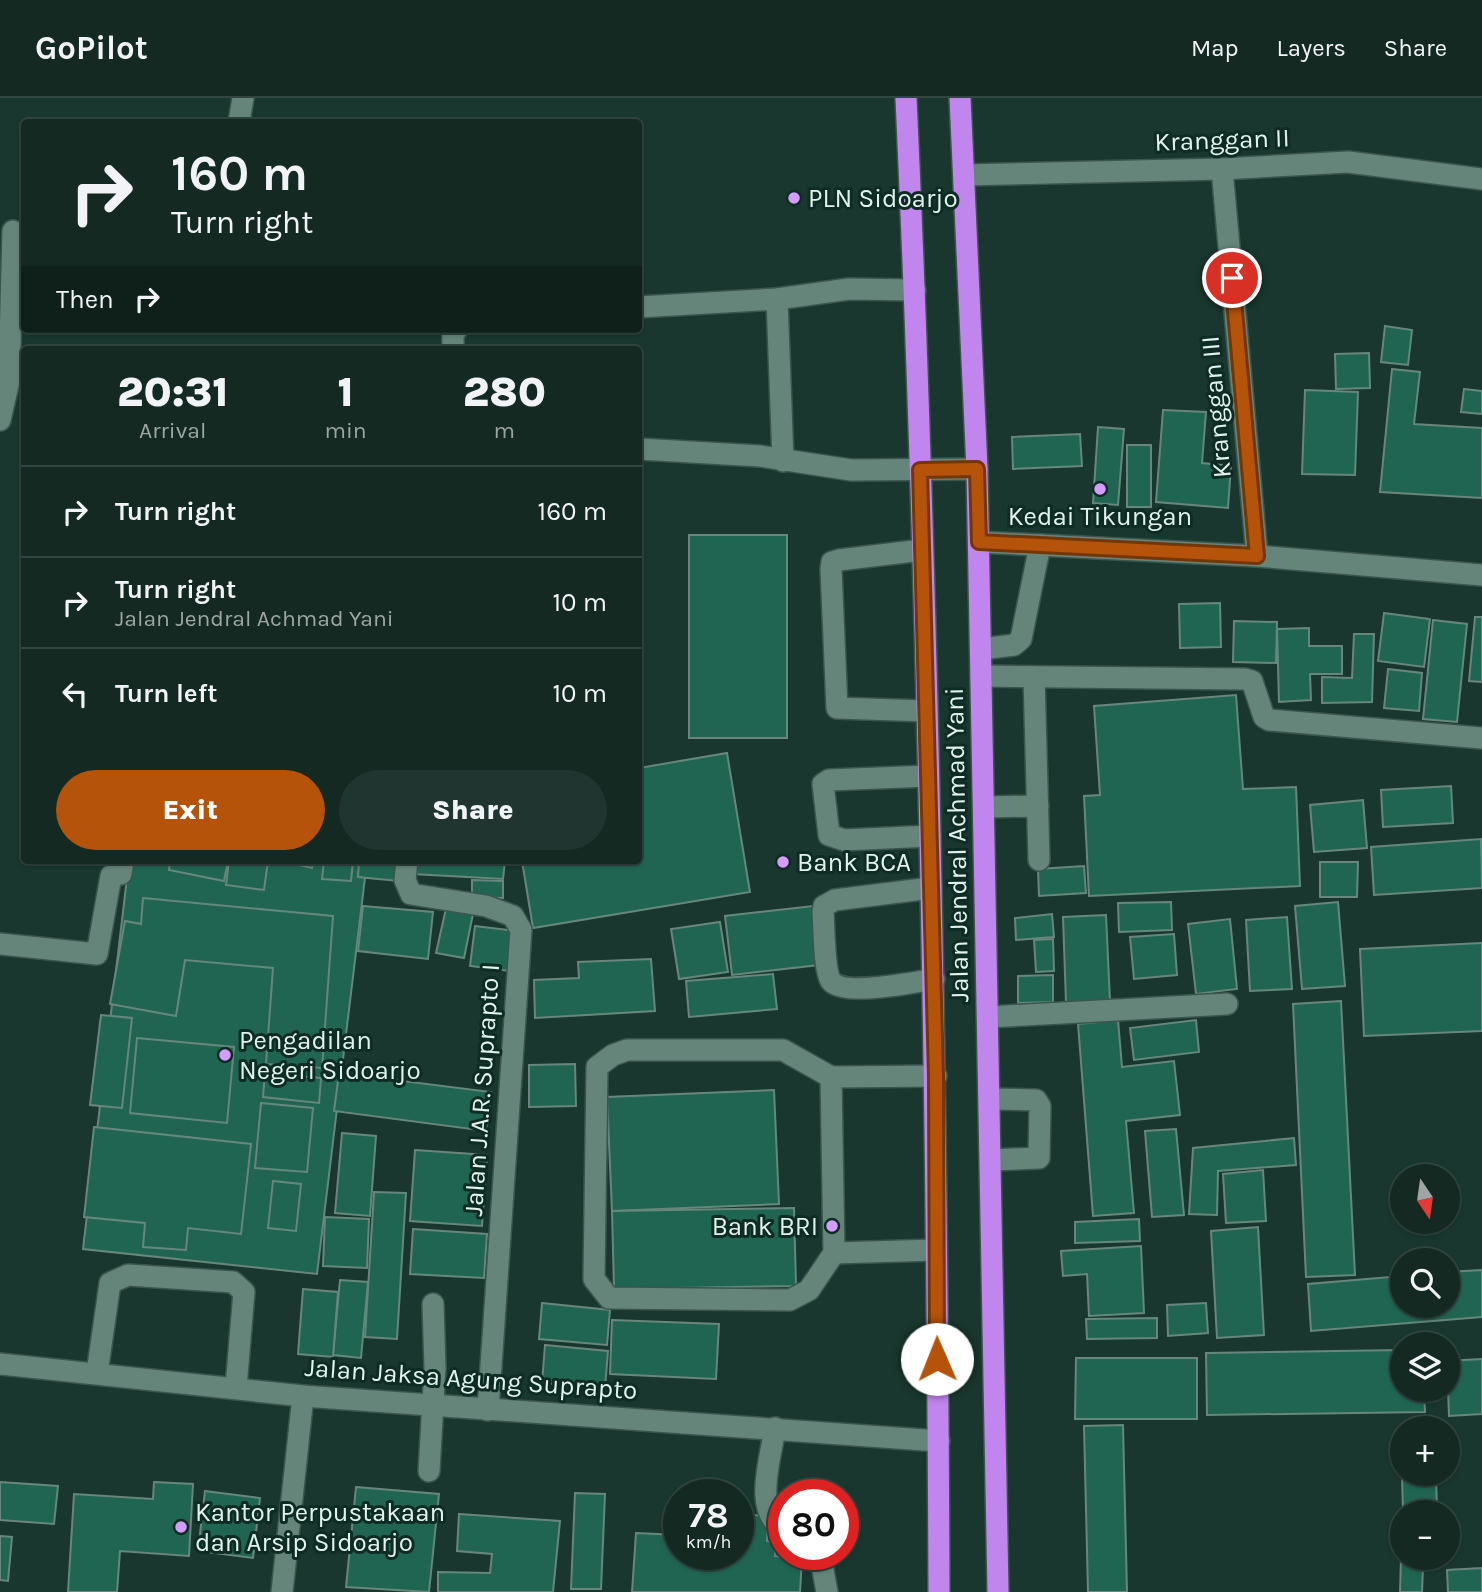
<!DOCTYPE html>
<html lang="en">
<head>
<meta charset="utf-8">
<style>
	body { margin:0; font-family:Karla,sans-serif; background:#20352f; color:#f1f3f6; height:100vh; display:flex; flex-direction:column; font-size:26px; white-space:nowrap }
	* { box-sizing:border-box; margin:0 }
	p { font-size:23px; color:#9da6a5 }
	.icon { flex:none; width:38px; height:38px; fill:none; stroke:currentColor; stroke-width:2; stroke-linecap:round; stroke-linejoin:round }
	.map { position:relative; flex:1; overflow:hidden }
	.drawer { position:absolute; left:21px; top:248px; width:621px; height:518px; display:flex; flex-direction:column; background:#132922; border-radius:7px; box-shadow:0 2px 5px #0004,0 0 0 2px #324540 }
	.drawer>* { flex:none }
	.hud { position:absolute; left:21px; top:21px; width:621px; height:214px; border-radius:7px; box-shadow:0 2px 5px #0004,0 0 0 2px #324540; background:#132922; color:#f1f3f6; overflow:hidden }
	.needle { width:46px; rotate:167deg }
	.buttons { position:absolute; left:1390px; top:1066px; display:grid; gap:14px }
	.buttons a { display:grid; place-items:center; width:70px; height:70px; border-radius:50%; background:#132922; box-shadow:0 2px 5px #0004,0 0 0 2px #324540; font-size:35px }
	.speed { position:absolute; left:663px; top:1381px; display:flex; gap:14px; font-size:35px; font-weight:700; text-align:center }
	.speed>* { display:grid; place-content:center; width:91px; height:91px; border-radius:50%; background:#132922; box-shadow:0 2px 5px #0004,0 0 0 2px #324540; line-height:1 }
	.speed small { font-size:18px; font-weight:400 }
	.speed .limit { border:10px solid #d22; background:#fff; color:#111 }
	.pin { position:absolute; display:grid; place-items:center; width:60px; height:60px; color:#fff; margin:-30px; border:4px solid #fff; border-radius:50%; box-shadow:0 2px 7px #0007 }
	.me { position:absolute; width:77px; margin:-38px; rotate:359deg; stroke-linejoin:round; filter:drop-shadow(0 0 5px #0008) }
	.turn { display:flex; align-items:center; gap:24px; height:147px; padding:0 35px; font-size:32px }
	.turn .icon { width:91px; height:91px; stroke-width:2.5 }
	.turn b { display:block; font-size:49px; line-height:60px }
	.then { display:flex; align-items:center; height:66px; padding:0 35px; background:#0003; gap:14px; font-size:26px }
	.eta { display:flex; justify-content:space-evenly; align-items:center; height:119px; text-align:center }
	.eta b { font-size:42px; font-weight:800; line-height:49px }
	.action { display:flex; gap:14px; margin-top:auto; padding:14px 35px }
	.action a { flex:1; height:80px; border-radius:42px; background:#b45309; color:#fff; font-size:28px; font-weight:800; line-height:80px; text-align:center }
	.action a+a { background:#20352f; color:#f1f3f6 }
	ul { padding:0; list-style:none }
	li { display:flex; align-items:center; gap:21px; height:91px; padding:0 35px; border-top:2px solid #324540 }
	li div { flex:1 }
	li b { display:block; font-size:26px }
	li em { font-style:normal }
	header { display:flex; align-items:center; gap:42px; box-sizing:border-box; height:98px; padding:0 35px; background:#132922; border-bottom:2px solid #324540 }
	header strong { font-size:33px }
	nav { display:flex; gap:38px; margin-inline-start:auto; font-size:24px }
	.map>svg:first-child { display:block }
	.building { fill:#206552; stroke:#67877c; stroke-width:2 }
	.lines { fill:none; stroke-linecap:round; stroke-linejoin:round }
	.minor-casing { stroke:#3b554e; stroke-width:24 }
	.highway-casing { stroke:#3b554e; stroke-width:24 }
	.minor { stroke:#65857a; stroke-width:21 }
	.highway { stroke:#c185ee; stroke-width:21 }
	.route-casing { stroke:#753606; stroke-width:18 }
	.route { stroke:#b45309; stroke-width:12 }
	.poi-dot { fill:#d39cfd; stroke:#0e2c24; stroke-width:2.5 }
	.labels { text-anchor:middle; dominant-baseline:central; stroke-width:6; stroke-linejoin:round; paint-order:stroke }
	.street-label { font-size:26px; fill:#e1f2ec; stroke:#0e2c24 }
	.poi-label { font-size:26px; fill:#e1f2ec; stroke:#0e2c24; text-anchor:start }
</style>
</head>
<body>
<header>
<strong>GoPilot</strong>
<nav><a>Map</a><a>Layers</a><a>Share</a></nav>
</header>
<div class="map">
<svg width="1482" height="1494" viewBox="0 0 1482 1494">
	<rect width="100%" height="100%" fill="#19372e"/>
	<g class="building">
		<polygon points="1385,228 1412,232 1408,267 1381,264"/>
		<polygon points="1369,255 1370,290 1336,291 1335,256"/>
		<polygon points="1392,271 1420,274 1414,326 1482,330 1482,400 1380,394"/>
		<polygon points="1464,291 1482,293 1482,316 1461,314"/>
		<polygon points="1305,292 1358,294 1355,377 1302,376"/>
		<polygon points="1163,312 1206,314 1202,365 1231,368 1228,410 1156,404"/>
		<polygon points="1098,329 1124,331 1118,407 1093,405"/>
		<polygon points="1080,336 1082,368 1013,371 1012,339"/>
		<rect x="1127" y="347" width="24" height="62"/>
		<rect x="689" y="437" width="98" height="203"/>
		<polygon points="1220,505 1221,549 1180,550 1179,506"/>
		<polygon points="1384,515 1430,521 1424,569 1378,563"/>
		<polygon points="1475,519 1482,519 1482,584 1469,583"/>
		<polygon points="1433,522 1467,526 1457,624 1423,621"/>
		<polygon points="1234,523 1277,524 1276,565 1233,564"/>
		<polygon points="1309,530 1309,548 1342,548 1342,576 1310,576 1311,602 1279,604 1277,531"/>
		<polygon points="1354,536 1374,536 1372,604 1322,605 1322,579 1352,580"/>
		<polygon points="1388,571 1422,575 1419,613 1384,610"/>
		<polygon points="1236,597 1243,691 1296,689 1300,788 1089,798 1084,698 1100,697 1094,608"/>
		<polygon points="727,655 750,794 533,830 522,763 639,763 639,670"/>
		<polygon points="1451,688 1453,725 1383,729 1381,692"/>
		<polygon points="1363,702 1367,750 1314,754 1310,707"/>
		<polygon points="1481,741 1482,790 1374,797 1371,749"/>
		<polygon points="129,763 367,763 317,1176 83,1151"/>
		<polygon points="170,763 228,763 224,783 169,772"/>
		<polygon points="229,763 268,763 264,792 226,787"/>
		<polygon points="282,763 313,763 312,770"/>
		<polygon points="324,763 353,763 351,783 322,781"/>
		<polygon points="359,763 400,763 398,783 358,779"/>
		<polygon points="414,763 505,763 503,781 413,776"/>
		<polygon points="1320,764 1358,764 1357,799 1320,799"/>
		<polygon points="1084,768 1086,795 1039,798 1038,771"/>
		<polygon points="472,782 503,783 503,800 472,799"/>
		<polygon points="143,800 333,818 322,970 266,966 273,870 185,862 176,918 110,906 125,823 141,826"/>
		<polygon points="1171,804 1172,832 1119,834 1118,805"/>
		<polygon points="1338,804 1345,888 1302,891 1295,808"/>
		<polygon points="447,806 474,811 464,860 436,855"/>
		<polygon points="363,808 433,814 428,861 358,853"/>
		<polygon points="813,808 819,867 732,877 725,818"/>
		<polygon points="1052,816 1054,839 1016,842 1015,820"/>
		<polygon points="1106,817 1110,903 1066,905 1063,819"/>
		<polygon points="1287,819 1292,891 1250,893 1246,822"/>
		<polygon points="1230,821 1237,891 1196,896 1188,826"/>
		<polygon points="720,824 728,874 679,881 671,831"/>
		<polygon points="475,828 516,833 510,873 470,868"/>
		<polygon points="1174,836 1177,877 1134,881 1130,839"/>
		<polygon points="1053,841 1054,873 1036,874 1034,842"/>
		<polygon points="1482,845 1482,933 1364,938 1360,851"/>
		<polygon points="651,861 655,913 535,920 534,882 579,880 578,864"/>
		<polygon points="773,876 777,911 689,919 686,883"/>
		<polygon points="1053,877 1053,904 1018,905 1018,878"/>
		<polygon points="1341,903 1355,1177 1306,1179 1293,906"/>
		<polygon points="101,917 132,920 122,1010 90,1007"/>
		<polygon points="1118,922 1122,969 1174,963 1180,1017 1126,1023 1134,1115 1093,1118 1078,926"/>
		<polygon points="1196,922 1199,954 1134,962 1130,930"/>
		<polygon points="137,940 234,949 227,1025 130,1015"/>
		<polygon points="575,966 576,1008 529,1009 529,967"/>
		<polygon points="265,975 321,980 319,1005 263,999"/>
		<polygon points="339,975 491,994 486,1033 334,1013"/>
		<polygon points="774,992 779,1106 612,1113 607,999"/>
		<polygon points="261,1005 313,1010 307,1074 255,1070"/>
		<polygon points="94,1029 251,1046 241,1136 188,1130 186,1152 143,1149 145,1125 84,1119"/>
		<polygon points="1176,1031 1184,1117 1152,1119 1145,1033"/>
		<polygon points="342,1035 376,1038 370,1118 335,1115"/>
		<polygon points="1294,1040 1296,1067 1218,1073 1217,1117 1189,1116 1193,1050"/>
		<polygon points="415,1052 487,1057 482,1128 410,1123"/>
		<polygon points="1263,1072 1266,1123 1226,1125 1223,1076"/>
		<polygon points="273,1083 301,1086 296,1133 268,1130"/>
		<polygon points="374,1094 406,1095 397,1241 365,1239"/>
		<polygon points="794,1110 796,1188 614,1191 612,1113"/>
		<polygon points="325,1119 369,1121 367,1170 323,1168"/>
		<polygon points="1139,1121 1140,1143 1075,1145 1075,1124"/>
		<polygon points="1258,1129 1264,1237 1217,1240 1211,1133"/>
		<polygon points="413,1131 487,1136 484,1180 410,1176"/>
		<polygon points="1141,1148 1144,1215 1089,1218 1087,1176 1063,1178 1061,1153"/>
		<polygon points="1482,1172 1482,1219 1311,1233 1308,1186 1402,1178 1402,1208 1447,1208 1447,1174"/>
		<polygon points="340,1182 368,1184 361,1260 333,1257"/>
		<polygon points="303,1191 338,1194 333,1259 298,1256"/>
		<polygon points="542,1205 610,1212 607,1247 539,1241"/>
		<polygon points="1206,1205 1208,1235 1168,1238 1167,1207"/>
		<polygon points="1157,1220 1157,1240 1087,1241 1086,1221"/>
		<polygon points="612,1222 719,1226 716,1281 610,1276"/>
		<polygon points="545,1247 608,1253 605,1290 542,1285"/>
		<polygon points="1402,1252 1402,1292 1424,1292 1425,1314 1207,1317 1206,1255"/>
		<polygon points="1076,1260 1197,1260 1197,1321 1075,1321"/>
		<polygon points="1482,1261 1482,1316 1449,1318 1447,1263"/>
		<polygon points="1123,1327 1127,1494 1088,1494 1084,1328"/>
		<polygon points="1402,1376 1436,1376 1437,1414 1403,1414"/>
		<polygon points="0,1384 58,1388 54,1426 0,1422"/>
		<polygon points="154,1384 193,1386 189,1458 120,1453 117,1494 68,1494 74,1396 153,1401"/>
		<polygon points="356,1389 439,1396 429,1494 346,1489"/>
		<polygon points="205,1393 260,1400 253,1460 198,1453"/>
		<polygon points="575,1395 605,1396 601,1491 571,1491"/>
		<polygon points="459,1416 560,1423 553,1494 438,1494 438,1474 490,1475 492,1456 457,1453"/>
		<polygon points="738,1416 768,1418 767,1443 776,1444 775,1458 802,1460 800,1494 632,1494 636,1435 679,1437 679,1456 738,1456"/>
		<polygon points="0,1438 12,1439 8,1483 0,1482"/>
		<polygon points="1401,1460 1439,1460 1439,1470 1423,1470 1422,1494 1400,1494"/>
		<polygon points="1482,1470 1482,1494 1448,1494 1447,1472"/>
	</g>
	<g class="lines">
		<g class="minor-casing">
			<g id="minor">
				<polyline points="239,24 243,0"/>
				<polyline points="1222,71 1257,458"/>
				<polyline points="964,77 1222,71 1348,64 1482,81"/>
				<polyline points="777,201 783,363"/>
				<polyline points="639,209 777,201 849,191 915,192"/>
				<polyline points="453,252 453,235 457,231"/>
				<polyline points="0,322 9,283 13,133"/>
				<polyline points="639,351 760,358 851,372 977,371"/>
				<polyline points="979,444 1257,458 1482,477"/>
				<polyline points="922,452 839,462 832,464 831,471 837,610 926,613"/>
				<polyline points="981,551 1014,547 1021,541 1040,447"/>
				<polyline points="981,578 1245,581 1252,583 1264,619 1269,622 1482,640"/>
				<polyline points="1034,579 1039,762"/>
				<polyline points="928,678 829,682 823,686 829,737 844,742 930,738"/>
				<polyline points="984,709 1038,708"/>
				<polyline points="407,763 405,782 411,796 486,808 513,818 521,832 488,1312"/>
				<path d="M 931,790 L 835,802 L 824,808 L 823,813 C 824,828 824,873 831,883 C 843,899 915,884 934,881"/>
				<polyline points="0,846 97,856 111,778 121,776 123,763"/>
				<polyline points="988,919 1227,906"/>
				<polyline points="831,979 783,952 627,952 613,957 597,969 594,1181 609,1200 790,1202 809,1192 834,1155"/>
				<polyline points="990,1001 1036,1002 1040,1008 1039,1060 991,1062"/>
				<polyline points="936,1152 834,1155 831,979 936,978"/>
				<polyline points="0,1266 303,1298 939,1343"/>
				<polyline points="97,1275 110,1185 128,1177 233,1184 244,1194 236,1289"/>
				<path d="M 775,1330 C 771,1360 752,1414 784,1431"/>
				<polyline points="429,1373 435,1270 433,1206"/>
				<polyline points="820,1456 827,1494"/>
				<polyline points="282,1494 303,1298"/>
			</g>
		</g>
		<g class="highway-casing">
			<g id="highway">
				<path d="M 906,0 C 929,498 937,996 939,1494"/>
				<polyline points="960,0 977,371 998,1494"/>
			</g>
		</g>
		<use href="#minor" class="minor"/>
		<use href="#highway" class="highway"/>
	</g>
	<g class="lines">
		<g class="route-casing">
			<polyline id="route" points="937,1261 936,978 920,372 977,371 979,444 1257,458 1232,180"/>
		</g>
		<use href="#route" class="route"/>
	</g>
	<g class="poi-dot">
		<circle cx="794" cy="100" r="7"/>
		<circle cx="1100" cy="391" r="7"/>
		<circle cx="783" cy="764" r="7"/>
		<circle cx="225" cy="957" r="7"/>
		<circle cx="832" cy="1128" r="7"/>
		<circle cx="181" cy="1429" r="7"/>
	</g>
	<g class="labels">
		<g class="street-label">
			<text transform="translate(1222 42) rotate(-2)">Kranggan II</text>
			<text transform="translate(1216 309) rotate(-95)">Kranggan III</text>
			<text transform="translate(957 747) rotate(-91)">Jalan Jendral Achmad Yani</text>
			<text transform="translate(482 992) rotate(-86)">Jalan J.A.R. Suprapto I</text>
			<text transform="translate(471 1281) rotate(4)">Jalan Jaksa Agung Suprapto</text>
		</g>
		<g class="poi-label">
			<text x="808" y="100">PLN Sidoarjo</text>
			<text x="1100" y="418" text-anchor="middle">Kedai Tikungan</text>
			<text x="797" y="764">Bank BCA</text>
			<text x="239" y="942">Pengadilan<tspan x="239" dy="30">Negeri Sidoarjo</tspan></text>
			<text x="818" y="1128" text-anchor="end">Bank BRI</text>
			<text x="195" y="1414">Kantor Perpustakaan<tspan x="195" dy="30">dan Arsip Sidoarjo</tspan></text>
		</g>
	</g>
</svg>
<div class="buttons">
<a><svg class="needle" viewBox="-14 -14 28 28"><path d="M0-13l5 13h-10z" fill="#e53935"/><path d="M0 13l5-13h-10z" fill="#9da6a5"/></svg></a>
<a><svg class="icon" aria-label="search" viewBox="0 0 24 24"><circle cx="10" cy="10" r="6"/><path d="M15 15l6 6"/></svg></a>
<a><svg class="icon" aria-label="layers" viewBox="0 0 24 24"><path d="M12 4l9 5-9 5-9-5zM3 14l9 5 9-5"/></svg></a>
<a>+</a>
<a>−</a>
</div>
<div class="speed"><div>78<small>km/h</small></div><div class="limit">80</div></div>
<div class="pin" style="left:1232px;top:180px;background:#d93025"><svg class="icon" aria-label="arrive" viewBox="0 0 24 24"><path d="M6 21V4h12l-3 4 3 4H6"/></svg></div>
<svg class="me" style="left:937px;top:1261px" viewBox="-20 -20 40 40"><circle r="19" fill="#fff"/><path d="M0-13L10 11 0 6-10 11z" fill="#b45309"/></svg>
<div class="hud">
<div class="turn"><svg class="icon" aria-label="right" viewBox="0 0 24 24"><path d="M7 20v-9h11M14 6l5 5-5 5"/></svg><div><b>160 m</b>Turn right</div></div>
<div class="then">Then<svg class="icon" aria-label="right" viewBox="0 0 24 24"><path d="M7 20v-9h11M14 6l5 5-5 5"/></svg></div>
</div>
<section class="drawer">
<div class="eta">
<div><b>20:31</b><p>Arrival</p></div>
<div><b>1</b><p>min</p></div>
<div><b>280</b><p>m</p></div>
</div>
<ul>
<li><svg class="icon" aria-label="right" viewBox="0 0 24 24"><path d="M7 20v-9h11M14 6l5 5-5 5"/></svg><div><b>Turn right</b></div><em>160 m</em></li>
<li><svg class="icon" aria-label="right" viewBox="0 0 24 24"><path d="M7 20v-9h11M14 6l5 5-5 5"/></svg><div><b>Turn right</b><p>Jalan Jendral Achmad Yani</p></div><em>10 m</em></li>
<li><svg class="icon" aria-label="left" viewBox="0 0 24 24"><path d="M17 20v-9H6M10 6l-5 5 5 5"/></svg><div><b>Turn left</b></div><em>10 m</em></li>
</ul>
<div class="action"><a>Exit</a><a>Share</a></div>
</section>
</div>
</body>
</html>
